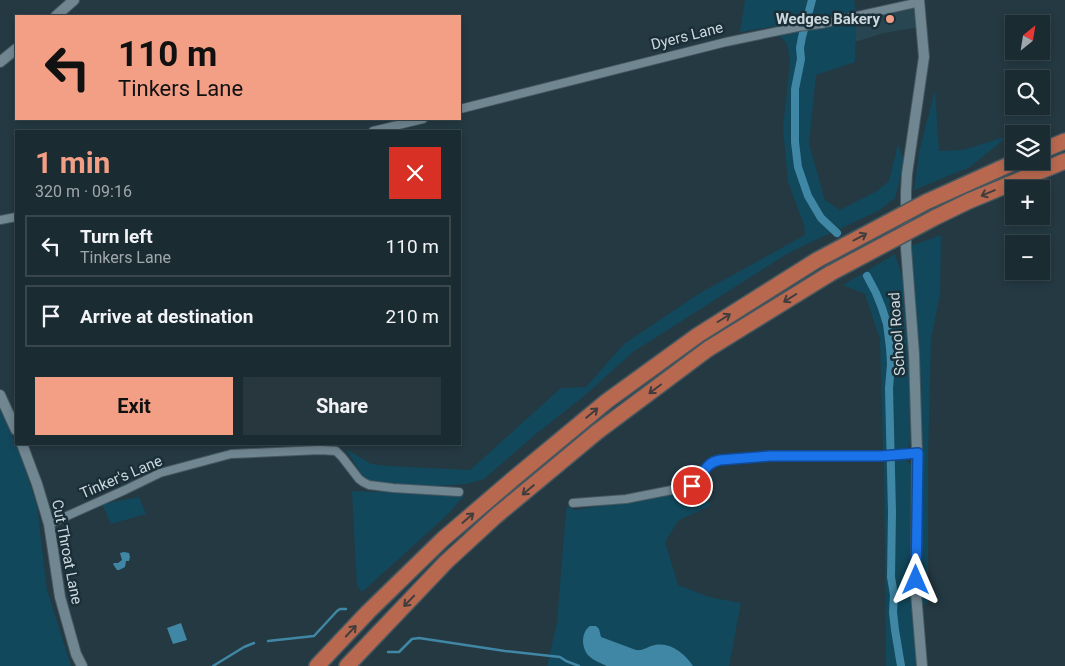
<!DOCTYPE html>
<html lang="en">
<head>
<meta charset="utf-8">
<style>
	body { margin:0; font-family:Roboto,sans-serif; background:#28373e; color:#f1f3f6; height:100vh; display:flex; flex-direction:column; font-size:19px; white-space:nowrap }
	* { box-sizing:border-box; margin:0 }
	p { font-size:16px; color:#a0a7ac }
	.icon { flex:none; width:28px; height:28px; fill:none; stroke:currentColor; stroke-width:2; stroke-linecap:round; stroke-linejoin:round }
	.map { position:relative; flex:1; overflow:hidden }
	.drawer { position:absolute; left:15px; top:130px; width:446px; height:315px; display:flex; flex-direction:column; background:#1b2b32; border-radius:0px; box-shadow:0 2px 8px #0003,0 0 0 1px #39474d }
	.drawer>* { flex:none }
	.banner { position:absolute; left:15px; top:15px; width:446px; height:105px; border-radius:0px; box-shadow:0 2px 8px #0003,0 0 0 1px #39474d; background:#f39f85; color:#111; overflow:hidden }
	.needle { width:32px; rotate:30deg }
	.fabs { position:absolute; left:1005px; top:15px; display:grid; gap:10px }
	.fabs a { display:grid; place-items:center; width:45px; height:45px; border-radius:0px; background:#1b2b32; box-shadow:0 2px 8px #0003,0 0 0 1px #39474d; font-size:25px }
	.pin { position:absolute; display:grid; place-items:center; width:42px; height:42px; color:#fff; margin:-21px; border:2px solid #fff; border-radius:50%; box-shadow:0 1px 5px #0007 }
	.me { position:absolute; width:55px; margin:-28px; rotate:0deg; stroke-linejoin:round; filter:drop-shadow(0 0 4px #0008) }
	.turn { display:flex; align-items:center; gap:18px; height:105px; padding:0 20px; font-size:22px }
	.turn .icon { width:65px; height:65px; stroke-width:2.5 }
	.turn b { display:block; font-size:35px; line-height:42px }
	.round { display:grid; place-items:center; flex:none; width:52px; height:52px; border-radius:0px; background:#28373e }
	.summary { display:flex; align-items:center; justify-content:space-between; height:85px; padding:0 20px }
	h1 { font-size:30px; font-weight:700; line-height:38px; color:#f39f85 }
	.button { display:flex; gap:10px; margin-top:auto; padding:10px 20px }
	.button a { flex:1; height:58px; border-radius:0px; background:#f39f85; color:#111; font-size:20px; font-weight:700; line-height:58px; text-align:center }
	.button a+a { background:#28373e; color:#f1f3f6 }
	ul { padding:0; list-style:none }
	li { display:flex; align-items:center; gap:15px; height:62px; margin:0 10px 8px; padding:0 10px; border:2px solid #39474d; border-radius:0px }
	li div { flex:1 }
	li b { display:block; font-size:19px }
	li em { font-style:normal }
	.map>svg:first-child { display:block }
	.built { fill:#284552 }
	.green { fill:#12485c }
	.water { fill:#4087a5 }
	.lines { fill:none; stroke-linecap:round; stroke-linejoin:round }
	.stream { stroke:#4087a5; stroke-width:2.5 }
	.canal { stroke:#4087a5; stroke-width:8 }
	.minor-casing { stroke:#46575f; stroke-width:10 }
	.tertiary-casing { stroke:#46575f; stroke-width:12 }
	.motorway-casing { stroke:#46575f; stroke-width:18 }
	.minor { stroke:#708691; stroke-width:8 }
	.tertiary { stroke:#708691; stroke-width:10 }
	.motorway { stroke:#b7684f; stroke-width:15 }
	.motorway-bridge-casing { stroke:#46575f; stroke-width:18; stroke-linecap:butt }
	.motorway-bridge { stroke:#b7684f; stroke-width:15 }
	.oneway { stroke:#413d3e }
	.route-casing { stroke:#114b97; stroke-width:12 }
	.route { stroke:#1a73e8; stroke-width:9 }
	.poi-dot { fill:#f39f85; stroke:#1a2f38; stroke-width:2 }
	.labels { text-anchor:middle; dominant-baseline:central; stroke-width:5; stroke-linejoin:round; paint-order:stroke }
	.poi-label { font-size:15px; font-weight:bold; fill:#ccd8de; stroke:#1a2f38; text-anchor:end }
	.street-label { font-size:15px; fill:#ccd8de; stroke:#1a2f38 }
</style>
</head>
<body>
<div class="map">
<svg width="1065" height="666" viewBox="0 0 1065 666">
	<rect width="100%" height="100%" fill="#243942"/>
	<polygon class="built" points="916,5 919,27 884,33 855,42 856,19"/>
	<g class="green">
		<polygon points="745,0 854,0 856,13 740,32"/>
		<polygon points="856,19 855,62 816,75 809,144 825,200 840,210 877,191 889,181 898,144 904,162 895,198 878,211 790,252 633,352 583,397 537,433 484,479 466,484 438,486 391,487 365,480 346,449 371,464 387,466 470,470 561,388 586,387 624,344 700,293 805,235 804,225 788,182 783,128 790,63 788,47 786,42 779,36"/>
		<polygon points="935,90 939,151 963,150 1008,136 970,167 914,190 919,152"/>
		<polygon points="941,235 940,294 931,339 928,456 928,603 920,608 914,298 911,246"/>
		<polygon points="895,254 903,279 909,322 911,411 910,443 906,449 883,450 880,339 865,294 843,285"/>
		<polygon points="0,410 18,448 37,506 47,590 71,666 0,666"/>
		<polygon points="903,458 907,461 912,466 912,586 916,661 922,663 927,666 886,666 884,460"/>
		<polygon points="697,488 711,505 678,521 665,542 678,585 709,597 741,603 729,666 547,666 557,622 565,523 567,506 575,510 685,492"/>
		<polygon points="352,491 465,495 445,517 362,592 357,586"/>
		<polygon points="139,497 146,514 111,524 102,504"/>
	</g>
	<g class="water">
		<polygon points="124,552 129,553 130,557 129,561 126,561 125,567 119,570 117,570 113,564 114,563 118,563 122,560 120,553"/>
		<polygon points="181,623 187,640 173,644 167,628"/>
		<path d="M 590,626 L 596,626 L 599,629 L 601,637 L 636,650 C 644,651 648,646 655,645 C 671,642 685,654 693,666 L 607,666 C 601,663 594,661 589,656 C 581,648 581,632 590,626 Z"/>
	</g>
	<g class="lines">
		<g class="stream">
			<polyline points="268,641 314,636 337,611 340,609 346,609"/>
			<polyline points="388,652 399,652 412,639 419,638 505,651 560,657 566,661 579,666"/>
			<polyline points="213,666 244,647 254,643"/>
		</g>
		<g class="canal">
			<polyline points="812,0 802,37 800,48 801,59 795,89 795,142 798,167 808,196 821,218 837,233"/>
			<polyline points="867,276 876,293 882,308 887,324 890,348 891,364 889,388 892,512 891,577 894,595 893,612 895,630 901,666"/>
		</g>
		<g class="minor-casing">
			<g id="minor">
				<polyline points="460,109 726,42 798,27 821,24 920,2"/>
				<polyline points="373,131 423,119"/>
				<polyline points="0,220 16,217"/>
				<polyline points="573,503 626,499 692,486 700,477 709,464 713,461 721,460 770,456 881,456 917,453"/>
				<polyline points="49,524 125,490 160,473 231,454 320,450 336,451 342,457 359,479 363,482 369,485 393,488 459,492"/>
			</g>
		</g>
		<g class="tertiary-casing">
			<g id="tertiary">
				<polyline points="919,0 924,57 907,174 906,192 906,248 914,354 917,453 916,593 922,666"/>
				<polyline points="56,16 74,0"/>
				<polyline points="0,62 16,49"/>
				<polyline points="0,395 16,430"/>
				<polyline points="22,444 37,484 49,524 60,597 76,654 82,666"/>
			</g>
		</g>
		<g class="motorway-casing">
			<g id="motorway">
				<polyline points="1041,151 1065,141"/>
				<polyline points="926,202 1017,161"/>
				<polyline points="934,218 969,201 1065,161"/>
				<polyline points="317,666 368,612 443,539 513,479 607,401 698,335 817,260"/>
				<polyline points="347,666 446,562 496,516 597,432 708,349 831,273"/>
			</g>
		</g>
		<use href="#minor" class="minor"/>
		<use href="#tertiary" class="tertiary"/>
		<use href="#motorway" class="motorway"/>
		<g class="motorway-bridge-casing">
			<g id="motorway-bridge">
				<polyline points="817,260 926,202"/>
				<polyline points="831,273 934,218"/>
			</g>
		</g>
		<use href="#motorway-bridge" class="motorway-bridge"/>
	</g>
	<defs><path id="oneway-shaft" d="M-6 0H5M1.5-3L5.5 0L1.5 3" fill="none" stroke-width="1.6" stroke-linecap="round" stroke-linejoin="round" transform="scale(1.25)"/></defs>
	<g class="oneway">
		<use href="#oneway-shaft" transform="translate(988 193) rotate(157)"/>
		<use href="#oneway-shaft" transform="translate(860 237) rotate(-28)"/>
		<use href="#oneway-shaft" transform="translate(790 298) rotate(148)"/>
		<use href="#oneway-shaft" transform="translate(724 318) rotate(-32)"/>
		<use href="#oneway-shaft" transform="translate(655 389) rotate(143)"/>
		<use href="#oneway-shaft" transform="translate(592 413) rotate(-40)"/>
		<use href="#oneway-shaft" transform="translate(528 490) rotate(140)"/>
		<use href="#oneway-shaft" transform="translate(468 518) rotate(-41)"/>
		<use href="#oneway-shaft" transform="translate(409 601) rotate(134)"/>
		<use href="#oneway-shaft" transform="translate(351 631) rotate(-47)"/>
	</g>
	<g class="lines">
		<g class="route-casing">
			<path id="route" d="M 692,486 C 704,475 704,463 720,460 L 770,456 L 881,456 L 918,453 L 916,580"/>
		</g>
		<use href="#route" class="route"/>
	</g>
	<circle class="poi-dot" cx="890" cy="19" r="5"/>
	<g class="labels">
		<g class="poi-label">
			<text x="880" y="19">Wedges Bakery</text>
		</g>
		<g class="street-label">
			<text transform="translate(687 36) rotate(-14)">Dyers Lane</text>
			<text transform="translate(897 334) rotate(-94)">School Road</text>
			<text transform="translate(121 477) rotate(-23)">Tinker's Lane</text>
			<text transform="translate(67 552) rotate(79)">Cut Throat Lane</text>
		</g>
	</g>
</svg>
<div class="fabs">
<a><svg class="needle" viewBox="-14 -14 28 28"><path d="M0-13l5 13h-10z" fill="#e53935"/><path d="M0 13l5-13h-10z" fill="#a0a7ac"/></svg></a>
<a><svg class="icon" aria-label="search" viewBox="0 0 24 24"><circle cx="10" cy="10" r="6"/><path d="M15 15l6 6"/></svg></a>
<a><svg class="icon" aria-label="layers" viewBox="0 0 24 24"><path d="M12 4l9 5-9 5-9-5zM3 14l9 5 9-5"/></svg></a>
<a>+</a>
<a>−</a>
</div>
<div class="pin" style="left:692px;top:486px;background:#d93025"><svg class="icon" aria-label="arrive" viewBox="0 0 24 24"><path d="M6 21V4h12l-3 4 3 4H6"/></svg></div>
<svg class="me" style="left:916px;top:580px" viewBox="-20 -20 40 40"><path d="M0-17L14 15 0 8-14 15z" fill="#1a73e8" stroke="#fff" stroke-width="4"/></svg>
<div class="banner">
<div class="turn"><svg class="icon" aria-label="left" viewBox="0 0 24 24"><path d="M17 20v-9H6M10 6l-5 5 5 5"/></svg><div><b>110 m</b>Tinkers Lane</div></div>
</div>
<section class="drawer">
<div class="summary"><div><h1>1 min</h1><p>320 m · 09:16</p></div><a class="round" style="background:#d93025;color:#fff"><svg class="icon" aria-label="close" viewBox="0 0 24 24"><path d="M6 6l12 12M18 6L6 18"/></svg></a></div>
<ul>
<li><svg class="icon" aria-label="left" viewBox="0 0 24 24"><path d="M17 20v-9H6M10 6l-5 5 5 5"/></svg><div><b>Turn left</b><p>Tinkers Lane</p></div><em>110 m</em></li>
<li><svg class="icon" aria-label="arrive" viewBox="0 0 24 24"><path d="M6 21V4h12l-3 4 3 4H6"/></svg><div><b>Arrive at destination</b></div><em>210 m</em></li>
</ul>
<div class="button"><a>Exit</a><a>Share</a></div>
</section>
</div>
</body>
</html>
